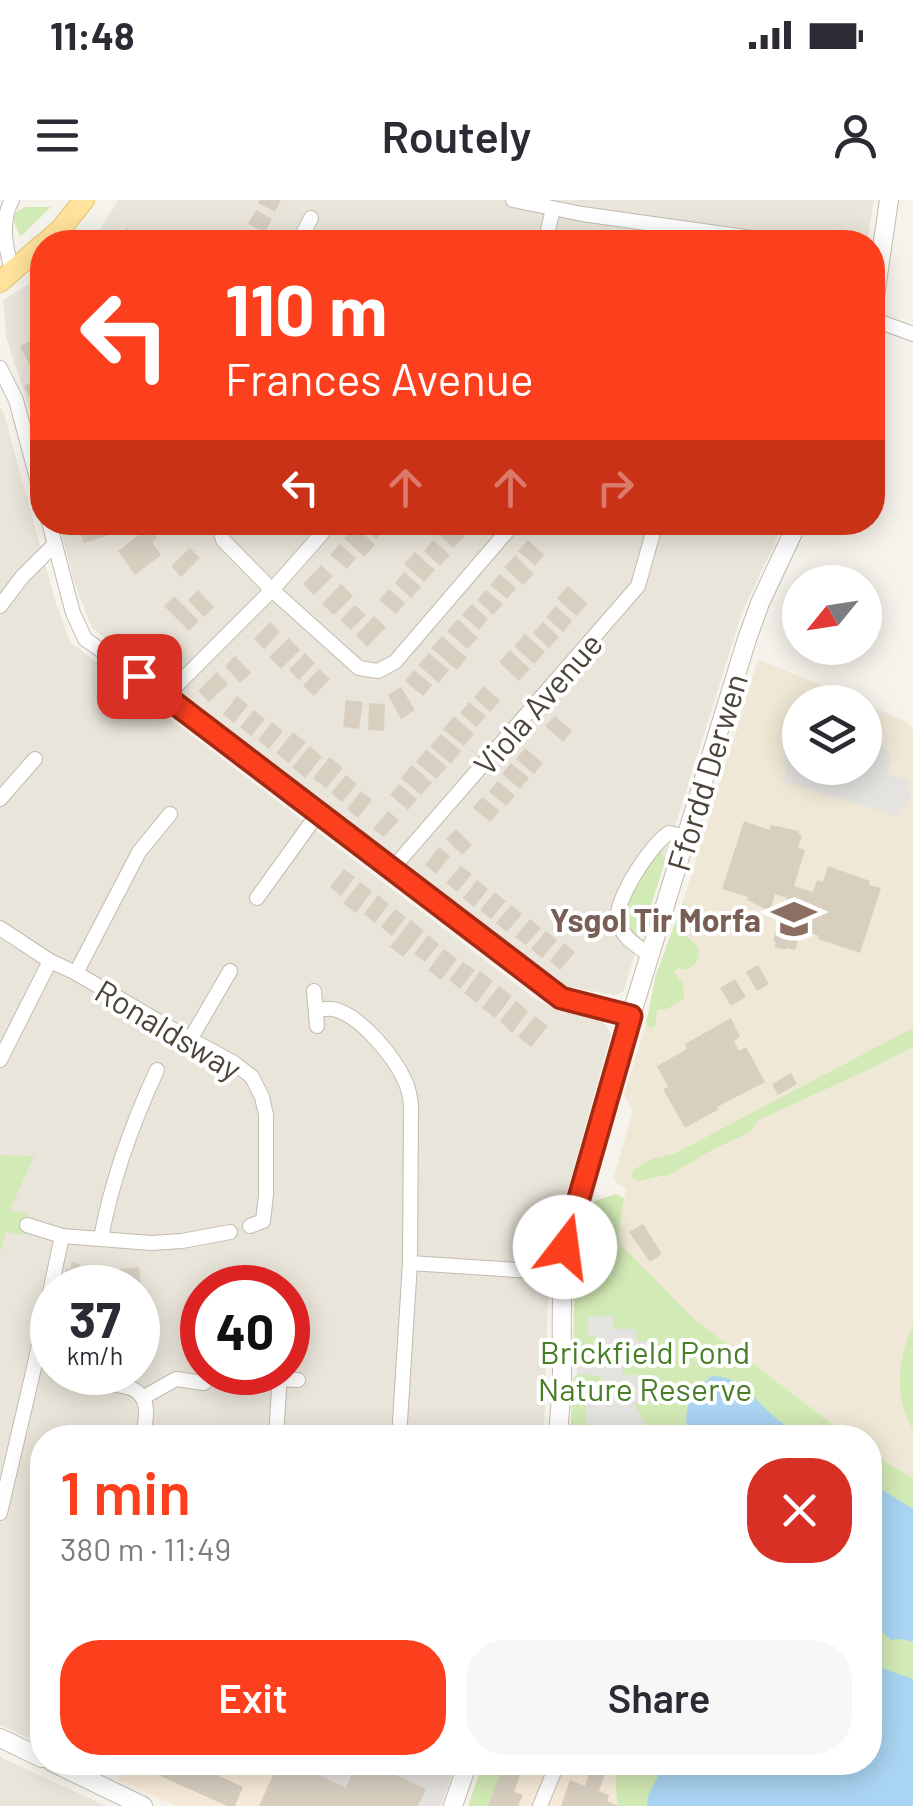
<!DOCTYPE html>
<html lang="en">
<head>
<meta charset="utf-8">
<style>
	body { margin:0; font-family:Barlow,sans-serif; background:#f7f7f7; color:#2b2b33; height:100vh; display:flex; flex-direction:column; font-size:38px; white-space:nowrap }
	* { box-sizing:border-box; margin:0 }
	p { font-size:32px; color:#7c7c81 }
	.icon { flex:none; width:55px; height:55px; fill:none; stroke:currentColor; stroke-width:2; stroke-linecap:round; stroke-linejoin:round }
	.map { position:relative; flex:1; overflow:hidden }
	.sheet { position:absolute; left:30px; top:1225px; width:852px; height:350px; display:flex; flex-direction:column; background:#fff; border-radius:40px; box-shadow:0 5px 25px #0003 }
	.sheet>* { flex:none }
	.guide { position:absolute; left:30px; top:30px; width:855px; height:305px; border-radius:40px; box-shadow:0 5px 25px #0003; background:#fc3f1d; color:#fff; overflow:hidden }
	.needle { width:65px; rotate:240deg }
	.fabs { position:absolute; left:782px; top:365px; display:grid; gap:20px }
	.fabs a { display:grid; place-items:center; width:100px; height:100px; border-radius:50%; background:#fff; box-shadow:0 5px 25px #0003; font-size:50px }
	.speed { position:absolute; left:30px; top:1065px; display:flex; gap:20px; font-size:50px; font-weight:700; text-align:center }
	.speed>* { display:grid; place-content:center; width:130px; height:130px; border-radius:50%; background:#fff; box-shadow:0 5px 25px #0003; line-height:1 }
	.speed small { font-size:25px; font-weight:400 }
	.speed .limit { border:15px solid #d22; background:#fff; color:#111 }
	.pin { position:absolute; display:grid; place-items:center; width:85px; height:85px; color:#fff; margin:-42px; border-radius:20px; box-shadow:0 5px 15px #0006 }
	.me { position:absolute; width:110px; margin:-55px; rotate:15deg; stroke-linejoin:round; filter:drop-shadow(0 0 8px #0008) }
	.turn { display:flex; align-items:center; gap:35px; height:210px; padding:0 30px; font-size:45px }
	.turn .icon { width:130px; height:130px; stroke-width:2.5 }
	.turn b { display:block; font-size:70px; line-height:85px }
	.lanes { display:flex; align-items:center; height:95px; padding:0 30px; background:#0003; justify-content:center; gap:50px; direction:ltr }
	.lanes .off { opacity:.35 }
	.round { display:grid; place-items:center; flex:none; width:105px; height:105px; border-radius:40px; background:#f7f7f7 }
	.head { display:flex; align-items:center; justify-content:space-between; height:170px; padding:0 30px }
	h1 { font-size:60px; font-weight:600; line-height:75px; color:#fc3f1d }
	.cta { display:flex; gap:20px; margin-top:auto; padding:20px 30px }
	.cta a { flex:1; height:115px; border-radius:40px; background:#fc3f1d; color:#fff; font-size:40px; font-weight:600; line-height:115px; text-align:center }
	.cta a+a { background:#f7f7f7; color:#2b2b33 }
	.status { display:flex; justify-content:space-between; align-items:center; height:70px; padding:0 50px; background:#fff; direction:ltr }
	.status svg { height:28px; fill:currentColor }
	header { display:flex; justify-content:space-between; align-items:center; height:130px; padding:0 30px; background:#fff; font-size:45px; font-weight:600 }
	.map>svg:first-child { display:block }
	.residential { fill:#eae5da; fill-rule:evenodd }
	.commercial { fill:#f7ead8 }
	.industrial { fill:#e6e2dd }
	.education { fill:#efe8d6 }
	.green { fill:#d2eab5 }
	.parking { fill:#e5e3e0 }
	.water { fill:#a9d4f2 }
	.building { fill:#d8cfc1 }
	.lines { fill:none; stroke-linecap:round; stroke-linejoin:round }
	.minor-casing { stroke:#c2bbae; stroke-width:16 }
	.tertiary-casing { stroke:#c2bbae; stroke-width:20 }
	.primary-casing { stroke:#e6c16a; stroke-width:22 }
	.minor { stroke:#fff; stroke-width:14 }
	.tertiary { stroke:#fff; stroke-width:18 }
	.primary { stroke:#ffe39c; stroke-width:20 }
	.route-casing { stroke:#a42913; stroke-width:25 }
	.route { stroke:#fc3f1d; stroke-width:18 }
	.labels { text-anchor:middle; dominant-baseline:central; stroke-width:8; stroke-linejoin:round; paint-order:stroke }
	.street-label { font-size:32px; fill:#4b4439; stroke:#fff }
	.education-label { font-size:32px; font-weight:bold; fill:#785e54; stroke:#fff; text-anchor:end }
	.park-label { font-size:32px; fill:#4a7f2a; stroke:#fff }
</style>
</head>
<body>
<div class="status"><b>11:48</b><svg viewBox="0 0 49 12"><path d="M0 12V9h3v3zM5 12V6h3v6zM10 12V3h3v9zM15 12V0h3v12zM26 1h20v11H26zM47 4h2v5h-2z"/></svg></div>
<header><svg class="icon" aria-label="menu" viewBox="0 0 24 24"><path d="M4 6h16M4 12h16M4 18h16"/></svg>Routely<svg class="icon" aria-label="person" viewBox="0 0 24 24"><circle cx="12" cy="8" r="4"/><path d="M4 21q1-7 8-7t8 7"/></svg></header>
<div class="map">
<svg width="913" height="1606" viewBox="0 0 913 1606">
	<rect width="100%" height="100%" fill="#f6f3ec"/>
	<g class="residential">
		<polygon points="118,0 874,0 867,42 92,42"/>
		<polygon points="42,76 42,256 35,225 6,137 3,100"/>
		<path d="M 0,208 L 3,210 L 55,400 L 70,442 L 534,798 L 558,811 L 602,820 L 611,834 L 555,1035 L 548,1095 L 544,1237 L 42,1238 L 42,1544 L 0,1525 ZM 52,1088 L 138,1088 L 138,1172 L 52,1172 ZM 202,1088 L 288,1088 L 288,1172 L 202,1172 Z"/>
		<polygon points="59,323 784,323 742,413 623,792 614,795 560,785 92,428 74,381"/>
		<polygon points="0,1557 106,1606 0,1606"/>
	</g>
	<g class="commercial">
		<polygon points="265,1562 278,1567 259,1606 178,1606 117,1580 124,1563"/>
		<polygon points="483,1563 620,1563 617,1566 615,1590 618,1606 468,1606"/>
	</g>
	<polygon class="industrial" points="279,1563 456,1563 441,1606 259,1606"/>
	<polygon class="education" points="758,459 861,502 800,502 800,568 865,568 865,504 908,522 913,529 913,841 639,980 660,978 669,974 714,949 749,933 759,920 870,869 913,847 913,1279 870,1252 870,1238 849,1237 694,1119 620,1044 618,1037 626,989 616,982 614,976 633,910 624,895 646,824 656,775 683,702"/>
	<g class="green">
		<polygon points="26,7 51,7 20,37 13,19 17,11"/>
		<polygon points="657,650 666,658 642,734 633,735 625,718 625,708"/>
		<path d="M 683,702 C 695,710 689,722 685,734 L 699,749 C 699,761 696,764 686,770 L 679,768 L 674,772 L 683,784 L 684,799 L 667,809 L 657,810 L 655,826 L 650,828 L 646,824 L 656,775 Z"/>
		<polygon points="913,828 913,847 870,869 759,920 749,933 714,949 669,975 637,981 632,977 633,970 652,959 674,954"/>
		<polygon points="0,955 34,956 10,1010 29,1014 25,1035 6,1032 0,1053"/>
		<polygon points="616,994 624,998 618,1037 620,1044 694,1119 849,1237 570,1238 573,1179 577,1174 578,1154 573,1149 575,1073 589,1006 597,1000"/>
		<path d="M 913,1124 L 913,1230 C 893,1194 898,1161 913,1124 Z"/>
		<path d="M 870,1252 L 913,1279 L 913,1606 L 618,1606 C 616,1592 613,1576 620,1562 L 870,1562 Z"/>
		<polygon points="483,1563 504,1563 488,1606 468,1606"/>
	</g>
	<g class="parking">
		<polygon points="798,517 800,518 800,568 865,568 865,539 884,546 891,556 887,573 911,581 907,591 911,593 906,607 901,606 898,617 783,581 788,567 782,564"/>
		<polygon points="613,1116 613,1129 636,1129 637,1141 651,1141 651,1157 641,1157 641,1164 623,1164 623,1175 645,1175 645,1203 634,1204 653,1237 584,1237 585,1231 599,1231 599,1225 585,1224 587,1182 601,1183 601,1176 577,1174 578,1154 591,1155 598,1147 598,1140 594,1136 588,1136 588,1117"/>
	</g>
	<g class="water">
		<path d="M 712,1176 C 742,1177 750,1195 771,1214 C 781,1223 793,1230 804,1237 L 688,1237 C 683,1207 689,1195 712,1176 Z"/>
		<polygon points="870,1282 913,1309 913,1442 903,1439 891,1440 870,1422"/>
		<polygon points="870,1464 913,1479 913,1606 647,1606 648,1595 665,1563 870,1562"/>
	</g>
	<g class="building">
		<polygon points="260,0 281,0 275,12 258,3"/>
		<polygon points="256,10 272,19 265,33 248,24"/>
		<polygon points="127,28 142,42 114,42"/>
		<polygon points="246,29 262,38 260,42 239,42"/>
		<polygon points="42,135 42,202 34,206 24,186 37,180 20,146"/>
		<polygon points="92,322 102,322 107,336 84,343 78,327"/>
		<polygon points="359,322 382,322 387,327 376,339"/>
		<polygon points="440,322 449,322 464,337 453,348 434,330"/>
		<polygon points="356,326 375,345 364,357 344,338"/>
		<polygon points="148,328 157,338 152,342 161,355 135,375 118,351"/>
		<polygon points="433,340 450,355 440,366 424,351"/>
		<polygon points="528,340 544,355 535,366 518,351"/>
		<polygon points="340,344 356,358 347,369 330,355"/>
		<polygon points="190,348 200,358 181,377 171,366"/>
		<polygon points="415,352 435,370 424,382 404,364"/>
		<polygon points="515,355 534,374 523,385 504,367"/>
		<polygon points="321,365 333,376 314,395 303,384"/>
		<polygon points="404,372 421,387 411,398 395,383"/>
		<polygon points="500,374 516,388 507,399 490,385"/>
		<polygon points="341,384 353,396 334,415 322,404"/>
		<polygon points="568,386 588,404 576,416 557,398"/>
		<polygon points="389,389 405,403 396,414 379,400"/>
		<polygon points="198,390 214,407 204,417 188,400"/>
		<polygon points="486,390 503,404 493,415 477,400"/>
		<polygon points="174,396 199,421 189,431 164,406"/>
		<polygon points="472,404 488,419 479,430 462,415"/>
		<polygon points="355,405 366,415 351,430 340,420"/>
		<polygon points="556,406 572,421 563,432 546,417"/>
		<polygon points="374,416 386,427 367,447 356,435"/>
		<polygon points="458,419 478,438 467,449 447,431"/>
		<polygon points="270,422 280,432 264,449 254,439"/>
		<polygon points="543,422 559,437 549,448 533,433"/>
		<polygon points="525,434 545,452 534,464 514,446"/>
		<polygon points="442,436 467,458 457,470 431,448"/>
		<polygon points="289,438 300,450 281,469 269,457"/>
		<polygon points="510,450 530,469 519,481 499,462"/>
		<polygon points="305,453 315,463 299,480 289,470"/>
		<polygon points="429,453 449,470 439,483 418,465"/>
		<polygon points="235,456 251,473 240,483 225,466"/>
		<polygon points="319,469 330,479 314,496 303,486"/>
		<polygon points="414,470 432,485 423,496 405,481"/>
		<polygon points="217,472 228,484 209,502 198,491"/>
		<polygon points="484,486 500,501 490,512 474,497"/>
		<polygon points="401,487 415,510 401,519 388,495"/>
		<polygon points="237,496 248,505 234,523 223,514"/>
		<polygon points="346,500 363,502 359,529 343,527"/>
		<polygon points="469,502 486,516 476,527 460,513"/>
		<polygon points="369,503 385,504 384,531 368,530"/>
		<polygon points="254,510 265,519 251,536 240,527"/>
		<polygon points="454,516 474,534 464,546 443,529"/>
		<polygon points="555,516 572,531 563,542 545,526"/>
		<polygon points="272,522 283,531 269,549 258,540"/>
		<polygon points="293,532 306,542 289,563 276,553"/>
		<polygon points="441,534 461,551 451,564 430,546"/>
		<polygon points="310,546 322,557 305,578 292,567"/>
		<polygon points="525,548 543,563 534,574 516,559"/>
		<polygon points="426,549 447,567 436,579 416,562"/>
		<polygon points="330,557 343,568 326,588 313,578"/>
		<polygon points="511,563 529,578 520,589 502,574"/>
		<polygon points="412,565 432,583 421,595 401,578"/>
		<polygon points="346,575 357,584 342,602 331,593"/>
		<polygon points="498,581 515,596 506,606 489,592"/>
		<polygon points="399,584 417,599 408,610 390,595"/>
		<polygon points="361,591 372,600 358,618 347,609"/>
		<polygon points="482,597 500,611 490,622 473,608"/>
		<polygon points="388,611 399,620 384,637 373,629"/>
		<polygon points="744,621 769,630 771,625 799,631 798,634 802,636 798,648 805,650 794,686 813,692 817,680 823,682 828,666 870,681 869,685 881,688 860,753 818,739 819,736 802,730 795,750 787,748 786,750 774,747 776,742 773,741 787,698 775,694 770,711 747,700 748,697 722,689"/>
		<polygon points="456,629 472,645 462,655 446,639"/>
		<polygon points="439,647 450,656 436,674 425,665"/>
		<polygon points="461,666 472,674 457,692 446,683"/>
		<polygon points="344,669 355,677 341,696 330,687"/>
		<polygon points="477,680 488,689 474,707 463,698"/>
		<polygon points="360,682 372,691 356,713 343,703"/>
		<polygon points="495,692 506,701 491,719 480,710"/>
		<polygon points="378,695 389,704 375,723 364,714"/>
		<polygon points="511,705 522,714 507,732 496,723"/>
		<polygon points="395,709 406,717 392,736 381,727"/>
		<polygon points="530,719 541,728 526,745 515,737"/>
		<polygon points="411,720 424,731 403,757 390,747"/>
		<polygon points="546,731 557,740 542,758 531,749"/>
		<polygon points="428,735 439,744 425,762 414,754"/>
		<polygon points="564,743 575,752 560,770 550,761"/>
		<polygon points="444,749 457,759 441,780 428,770"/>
		<polygon points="463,762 475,770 460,789 449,780"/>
		<polygon points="758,765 769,784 757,791 746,772"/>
		<polygon points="480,771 493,781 477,803 464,793"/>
		<polygon points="735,779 746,797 731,806 720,788"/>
		<polygon points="499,786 512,796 495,818 482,808"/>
		<polygon points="516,801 528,811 512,833 500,821"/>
		<polygon points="535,816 548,826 531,847 518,837"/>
		<polygon points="731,818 740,837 734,841 739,851 746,847 765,882 717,907 719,909 685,928 663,889 668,887 657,866 687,849 685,844"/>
		<polygon points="791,873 797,884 778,895 772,884"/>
		<polygon points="643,1024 662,1054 650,1062 629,1032"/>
		<polygon points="72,1062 80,1064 75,1088 62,1085 66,1068 70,1069"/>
		<polygon points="88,1066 107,1068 106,1087 87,1086"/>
		<polygon points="139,1067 141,1087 121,1088 119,1069"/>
		<polygon points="150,1562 189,1562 243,1587 235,1606 227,1606 147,1570"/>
		<polygon points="279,1562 291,1562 346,1588 357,1562 369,1562 426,1589 418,1606 259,1606"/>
		<polygon points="504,1562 525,1562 514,1592 523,1595 518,1606 488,1606"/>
		<polygon points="593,1562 609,1562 599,1591 609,1595 607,1601 619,1606 561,1606 570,1580 585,1586"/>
	</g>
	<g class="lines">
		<g class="minor-casing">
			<g id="minor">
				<path d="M 12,0 C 0,21 5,48 13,72"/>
				<polyline points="513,0 582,14 782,42"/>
				<polyline points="299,42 311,18"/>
				<polyline points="545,42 553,9"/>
				<polyline points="872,119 913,134"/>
				<polyline points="0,168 16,200 42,297"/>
				<polyline points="49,322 73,413 85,439 166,496 561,798 631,816"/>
				<polyline points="218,322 223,340 272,390 359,468 378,471 395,462 515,322"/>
				<polyline points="0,406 22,377 55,344"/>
				<polyline points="166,496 272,390 332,322"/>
				<polyline points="0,599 35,559"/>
				<polyline points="392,669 638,386 656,322"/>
				<polyline points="257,698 319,612"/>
				<polyline points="0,728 50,761 76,773 168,827 234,863 252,877 262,897 266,915 266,995 263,1021 250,1026"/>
				<path d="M 650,755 C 637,746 621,737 618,720 C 615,699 651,644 669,633 L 687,637"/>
				<polyline points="76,773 139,652 170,614"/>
				<polyline points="314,791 317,826"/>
				<path d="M 316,810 C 322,810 327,808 332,809 C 359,813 395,858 405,881 C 409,889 410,897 411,905 L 410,1063 L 563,1073"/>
				<polyline points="191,838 230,771"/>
				<polyline points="0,860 50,761"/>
				<polyline points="27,1025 62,1036 151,1043 182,1041 230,1032"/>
				<path d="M 101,1038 C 112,979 132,924 157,870"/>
				<path d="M 56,1172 L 131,1188 C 152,1198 146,1217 143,1238"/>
				<polyline points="279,1179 298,1180"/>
				<polyline points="144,1197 176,1179 204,1183"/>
				<polyline points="276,1238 280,1172"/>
				<polyline points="399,1238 410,1063"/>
				<polyline points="0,1313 34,1168 62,1036"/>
				<polyline points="540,1606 558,1562"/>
			</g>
		</g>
		<g class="tertiary-casing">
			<g id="tertiary">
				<polyline points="872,116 889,0"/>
				<path d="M 558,1238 C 559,1216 562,1195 562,1174 C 562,1123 559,1073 571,1023 L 631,816 L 747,439 L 760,403 L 798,322"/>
				<polyline points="0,1538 42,1558"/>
				<polyline points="52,1562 143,1606"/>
				<polyline points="453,1606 468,1562"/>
			</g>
		</g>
		<g class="primary-casing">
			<g id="primary">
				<polyline points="46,42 60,30 84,0"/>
				<polyline points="0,82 42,45"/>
			</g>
		</g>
		<use href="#minor" class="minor"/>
		<use href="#tertiary" class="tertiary"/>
		<use href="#primary" class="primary"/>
	</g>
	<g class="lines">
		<g class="route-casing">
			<polyline id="route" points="139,476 561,798 631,816 565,1047"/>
		</g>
		<use href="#route" class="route"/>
	</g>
	<defs>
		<g id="school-bare" transform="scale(3.45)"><path d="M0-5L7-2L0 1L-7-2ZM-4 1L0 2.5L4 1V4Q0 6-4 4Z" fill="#8d6e63" stroke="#fff" stroke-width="2.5" paint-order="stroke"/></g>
	</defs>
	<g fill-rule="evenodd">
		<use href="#school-bare" x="794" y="719"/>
	</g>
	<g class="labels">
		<g class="street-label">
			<text transform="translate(537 503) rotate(-49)">Viola Avenue</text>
			<text transform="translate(706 572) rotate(-73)">Ffordd Derwen</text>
			<text transform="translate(169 829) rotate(31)">Ronaldsway</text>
		</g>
		<g class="education-label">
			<text x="761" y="719">Ysgol Tir Morfa</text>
		</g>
		<g class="park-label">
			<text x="645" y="1151">Brickfield Pond<tspan x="645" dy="37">Nature Reserve</tspan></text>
		</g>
	</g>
</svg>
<div class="fabs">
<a><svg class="needle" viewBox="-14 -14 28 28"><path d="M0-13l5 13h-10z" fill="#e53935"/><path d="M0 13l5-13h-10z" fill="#7c7c81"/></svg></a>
<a><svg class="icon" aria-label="layers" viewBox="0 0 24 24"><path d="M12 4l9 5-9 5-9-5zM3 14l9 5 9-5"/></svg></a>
</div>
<div class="speed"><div>37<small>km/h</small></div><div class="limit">40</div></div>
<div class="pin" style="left:139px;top:476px;background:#d93025"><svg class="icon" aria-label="arrive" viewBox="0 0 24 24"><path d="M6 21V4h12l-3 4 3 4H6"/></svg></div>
<svg class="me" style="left:565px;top:1047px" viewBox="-20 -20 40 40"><circle r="19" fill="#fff"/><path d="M0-13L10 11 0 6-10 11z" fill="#fc3f1d"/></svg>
<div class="guide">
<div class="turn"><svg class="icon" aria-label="left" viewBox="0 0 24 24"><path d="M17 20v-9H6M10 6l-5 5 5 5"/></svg><div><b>110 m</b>Frances Avenue</div></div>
<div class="lanes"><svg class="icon" aria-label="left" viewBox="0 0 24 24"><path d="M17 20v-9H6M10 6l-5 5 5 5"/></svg><svg class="icon off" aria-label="ahead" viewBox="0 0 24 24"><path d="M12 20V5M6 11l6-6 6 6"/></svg><svg class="icon off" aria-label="ahead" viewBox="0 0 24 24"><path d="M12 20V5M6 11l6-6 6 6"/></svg><svg class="icon off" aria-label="right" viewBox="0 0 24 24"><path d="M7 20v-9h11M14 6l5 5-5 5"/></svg></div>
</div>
<section class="sheet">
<div class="head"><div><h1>1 min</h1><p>380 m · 11:49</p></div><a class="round" style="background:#d93025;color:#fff"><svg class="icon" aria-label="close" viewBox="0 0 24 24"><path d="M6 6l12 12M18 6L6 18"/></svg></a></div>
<div class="cta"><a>Exit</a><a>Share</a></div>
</section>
</div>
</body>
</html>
